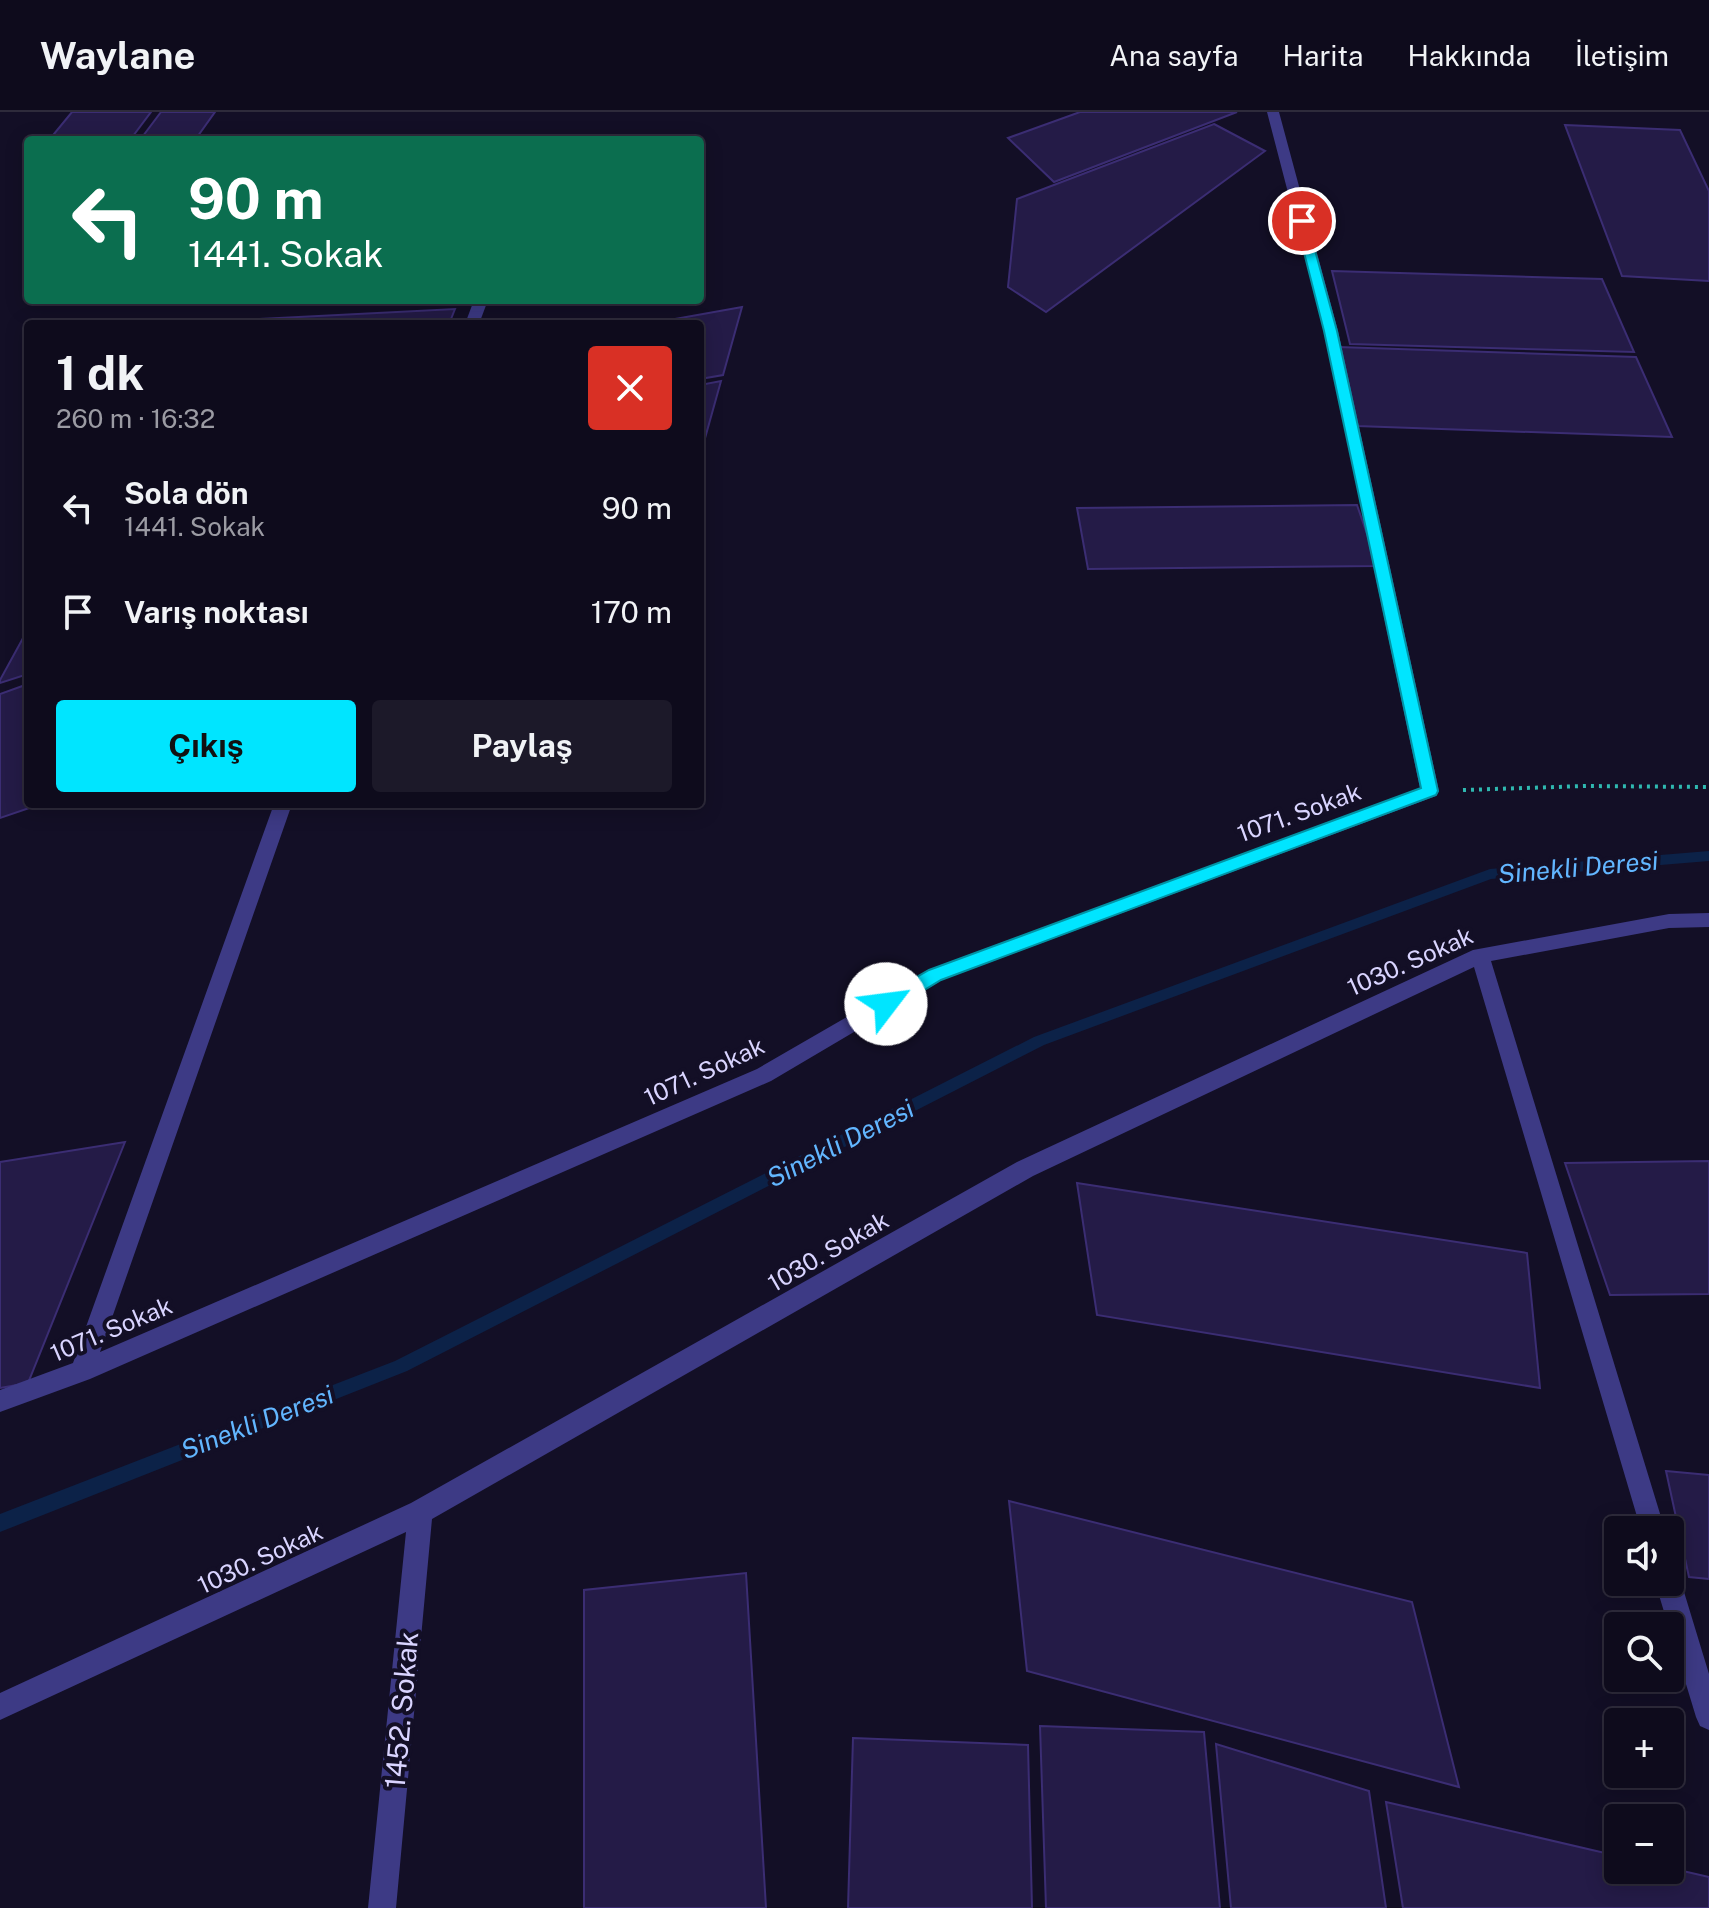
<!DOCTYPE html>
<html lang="tr">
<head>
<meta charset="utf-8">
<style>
	body { margin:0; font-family:"Public Sans",sans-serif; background:#1c1929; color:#f1f3f6; height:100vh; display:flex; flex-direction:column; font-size:30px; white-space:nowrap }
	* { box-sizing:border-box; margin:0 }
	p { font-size:26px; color:#9b9ba3 }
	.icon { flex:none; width:44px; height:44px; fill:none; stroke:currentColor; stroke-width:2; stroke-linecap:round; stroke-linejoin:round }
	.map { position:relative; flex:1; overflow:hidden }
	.side { position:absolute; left:24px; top:208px; width:680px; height:488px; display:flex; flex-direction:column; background:#0e0b1c; border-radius:8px; box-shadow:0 4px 20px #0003,0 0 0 2px #2e2b3b }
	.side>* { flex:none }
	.hud { position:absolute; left:24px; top:24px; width:680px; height:168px; border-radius:8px; box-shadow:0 4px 20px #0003,0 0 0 2px #2e2b3b; background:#0b6e4f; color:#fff; overflow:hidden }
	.buttons { position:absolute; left:1604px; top:1404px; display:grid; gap:16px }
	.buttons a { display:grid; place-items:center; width:80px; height:80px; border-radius:8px; background:#0e0b1c; box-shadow:0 4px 20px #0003,0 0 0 2px #2e2b3b; font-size:40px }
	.pin { position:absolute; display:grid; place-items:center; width:68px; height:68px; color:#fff; margin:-34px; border:4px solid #fff; border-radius:50%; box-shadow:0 2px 8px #0007 }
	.me { position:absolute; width:88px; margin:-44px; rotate:60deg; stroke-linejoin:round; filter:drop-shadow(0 0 6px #0008) }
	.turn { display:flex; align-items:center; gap:28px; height:168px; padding:0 32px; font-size:36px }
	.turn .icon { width:104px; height:104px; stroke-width:2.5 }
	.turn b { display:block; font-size:56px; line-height:68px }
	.round { display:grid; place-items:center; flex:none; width:84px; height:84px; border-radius:8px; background:#1c1929 }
	.summary { display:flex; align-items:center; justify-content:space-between; height:136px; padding:0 32px }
	h1 { font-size:48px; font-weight:700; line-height:60px }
	.button { display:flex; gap:16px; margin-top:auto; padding:16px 32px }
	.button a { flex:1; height:92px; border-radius:8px; background:#00e5ff; color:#111; font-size:32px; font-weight:700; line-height:92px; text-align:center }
	.button a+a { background:#1c1929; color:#f1f3f6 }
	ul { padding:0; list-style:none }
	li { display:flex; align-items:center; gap:24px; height:104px; padding:0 32px }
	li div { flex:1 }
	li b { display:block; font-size:30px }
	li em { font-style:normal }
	header { display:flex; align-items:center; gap:48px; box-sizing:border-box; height:112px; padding:0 40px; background:#0e0b1c; border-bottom:2px solid #2e2b3b }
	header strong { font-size:38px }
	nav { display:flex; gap:44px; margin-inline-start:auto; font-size:28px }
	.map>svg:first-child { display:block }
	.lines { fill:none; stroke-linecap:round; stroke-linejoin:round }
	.stream { fill:#0c2248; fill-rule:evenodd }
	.building { fill:#241b47; stroke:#3b2d73; stroke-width:2 }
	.path { stroke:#2fb8b0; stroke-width:4; stroke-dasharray:3 5; stroke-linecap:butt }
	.minor { fill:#3d3a85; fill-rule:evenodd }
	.route { fill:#00e5ff; stroke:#0095a6; stroke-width:2 }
	.labels { text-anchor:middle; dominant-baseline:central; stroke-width:8; stroke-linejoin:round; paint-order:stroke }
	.street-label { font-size:24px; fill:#d9d4ff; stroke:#130f26 }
	.water-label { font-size:26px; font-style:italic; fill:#62b6ff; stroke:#130f26 }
	.near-street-label { font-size:28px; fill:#d9d4ff; stroke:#130f26 }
</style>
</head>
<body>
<header>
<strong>Waylane</strong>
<nav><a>Ana sayfa</a><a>Harita</a><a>Hakkında</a><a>İletişim</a></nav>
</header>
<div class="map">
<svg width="1709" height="1796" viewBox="0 0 1709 1796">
	<rect width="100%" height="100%" fill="#130f26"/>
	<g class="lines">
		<polygon class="stream" points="1709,739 1709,749 1491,767 1044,933 407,1259 0,1420 0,1402 395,1249 1034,925 1490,757"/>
	</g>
	<g class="building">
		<polygon points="72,0 151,0 130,28 49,28"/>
		<polygon points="161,0 215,0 195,28 140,28"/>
		<polygon points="1080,0 1237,0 1054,70 1008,26"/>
		<polygon points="1214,12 1265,39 1046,200 1008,175 1017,87"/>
		<polygon points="1565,13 1680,18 1709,79 1709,169 1622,164"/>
		<polygon points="1332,159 1602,167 1634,240 1350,232"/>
		<polygon points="742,195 723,263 700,267 700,212 647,212"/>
		<polygon points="455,197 449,212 201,212 202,210"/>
		<polygon points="1338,235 1636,245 1672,325 1357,314"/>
		<polygon points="721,269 702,337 700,337 700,273"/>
		<polygon points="1357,393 1378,454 1088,457 1077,396"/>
		<polygon points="28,517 28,562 0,571 0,568"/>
		<polygon points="28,572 28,692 41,692 0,706 0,582"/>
		<polygon points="125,1030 28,1271 0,1276 0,1050"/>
		<polygon points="1709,1049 1709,1182 1610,1183 1565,1051"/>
		<polygon points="1077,1071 1527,1141 1540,1276 1097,1203"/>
		<polygon points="1666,1359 1709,1363 1709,1467 1689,1465"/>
		<polygon points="1009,1389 1412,1490 1459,1675 1027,1559"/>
		<polygon points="746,1461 766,1796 584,1796 584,1478"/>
		<polygon points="1040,1614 1204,1620 1220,1796 1046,1796"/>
		<polygon points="853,1626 1028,1633 1032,1796 848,1796"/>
		<polygon points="1216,1632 1369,1679 1386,1796 1231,1796"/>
		<polygon points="1386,1690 1618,1744 1618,1758 1670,1756 1709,1765 1709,1796 1403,1796"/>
	</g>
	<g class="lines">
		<polyline class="path" points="1463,678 1586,674 1709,675"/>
		<g class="minor">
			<polygon points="1267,0 1279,0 1338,219 1439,679 1436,684 942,868 771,969 90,1267 0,1300 0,1278 73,1251 274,692 292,692 100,1240 757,957 928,858 1420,676 1324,219"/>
			<polygon points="474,188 488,188 479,212 465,212"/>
			<polygon points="1709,801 1709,815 1669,816 1491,849 1665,1418 1641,1418 1474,855 1033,1064 432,1407 396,1796 368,1796 406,1420 0,1608 0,1581 411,1391 1017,1050 1473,838 1669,802"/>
			<polygon points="1670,1458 1677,1461 1681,1470 1709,1562 1709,1618 1700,1614 1696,1605 1655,1470 1670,1470"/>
		</g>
	</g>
	<polygon class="route" points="1302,106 1307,109 1337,219 1438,679 1436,683 941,868 893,897 880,897 877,892 880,886 929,858 1421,676 1324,219 1296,109"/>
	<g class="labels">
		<g class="street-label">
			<text transform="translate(1299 700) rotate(-20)">1071. Sokak</text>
			<text transform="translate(1410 849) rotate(-24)">1030. Sokak</text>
			<text transform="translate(704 959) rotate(-25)">1071. Sokak</text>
			<text transform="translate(828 1139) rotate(-30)">1030. Sokak</text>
			<text transform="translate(111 1217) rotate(-23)">1071. Sokak</text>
			<text transform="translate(260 1446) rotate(-25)">1030. Sokak</text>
		</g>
		<g class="water-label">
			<text transform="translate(1578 755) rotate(-5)">Sinekli Deresi</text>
			<text transform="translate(840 1031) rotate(-27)">Sinekli Deresi</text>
			<text transform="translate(257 1310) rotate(-21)">Sinekli Deresi</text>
		</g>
		<g class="near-street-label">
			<text transform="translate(401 1598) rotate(-85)">1452. Sokak</text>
		</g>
	</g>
</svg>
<div class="buttons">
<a><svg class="icon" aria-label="sound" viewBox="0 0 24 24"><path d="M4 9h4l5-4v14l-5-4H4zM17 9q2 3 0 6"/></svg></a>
<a><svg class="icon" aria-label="search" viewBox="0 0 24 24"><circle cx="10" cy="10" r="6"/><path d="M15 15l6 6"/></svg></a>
<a>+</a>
<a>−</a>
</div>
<div class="pin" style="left:1302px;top:109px;background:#d93025"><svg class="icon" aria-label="arrive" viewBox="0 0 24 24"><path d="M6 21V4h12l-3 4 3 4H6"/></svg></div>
<svg class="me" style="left:886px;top:892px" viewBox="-20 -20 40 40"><circle r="19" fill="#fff"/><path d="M0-13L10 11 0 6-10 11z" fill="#00e5ff"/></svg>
<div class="hud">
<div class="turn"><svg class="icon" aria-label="left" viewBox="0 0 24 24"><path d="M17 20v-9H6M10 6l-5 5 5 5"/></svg><div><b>90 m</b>1441. Sokak</div></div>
</div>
<section class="side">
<div class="summary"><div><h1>1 dk</h1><p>260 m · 16:32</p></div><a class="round" style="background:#d93025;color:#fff"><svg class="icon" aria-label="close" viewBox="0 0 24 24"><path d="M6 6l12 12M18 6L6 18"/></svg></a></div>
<ul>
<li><svg class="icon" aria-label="left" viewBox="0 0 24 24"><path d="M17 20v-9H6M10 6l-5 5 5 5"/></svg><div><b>Sola dön</b><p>1441. Sokak</p></div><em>90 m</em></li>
<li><svg class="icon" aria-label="arrive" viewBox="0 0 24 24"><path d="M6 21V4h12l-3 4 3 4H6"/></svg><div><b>Varış noktası</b></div><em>170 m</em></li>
</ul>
<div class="button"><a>Çıkış</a><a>Paylaş</a></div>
</section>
</div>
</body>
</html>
